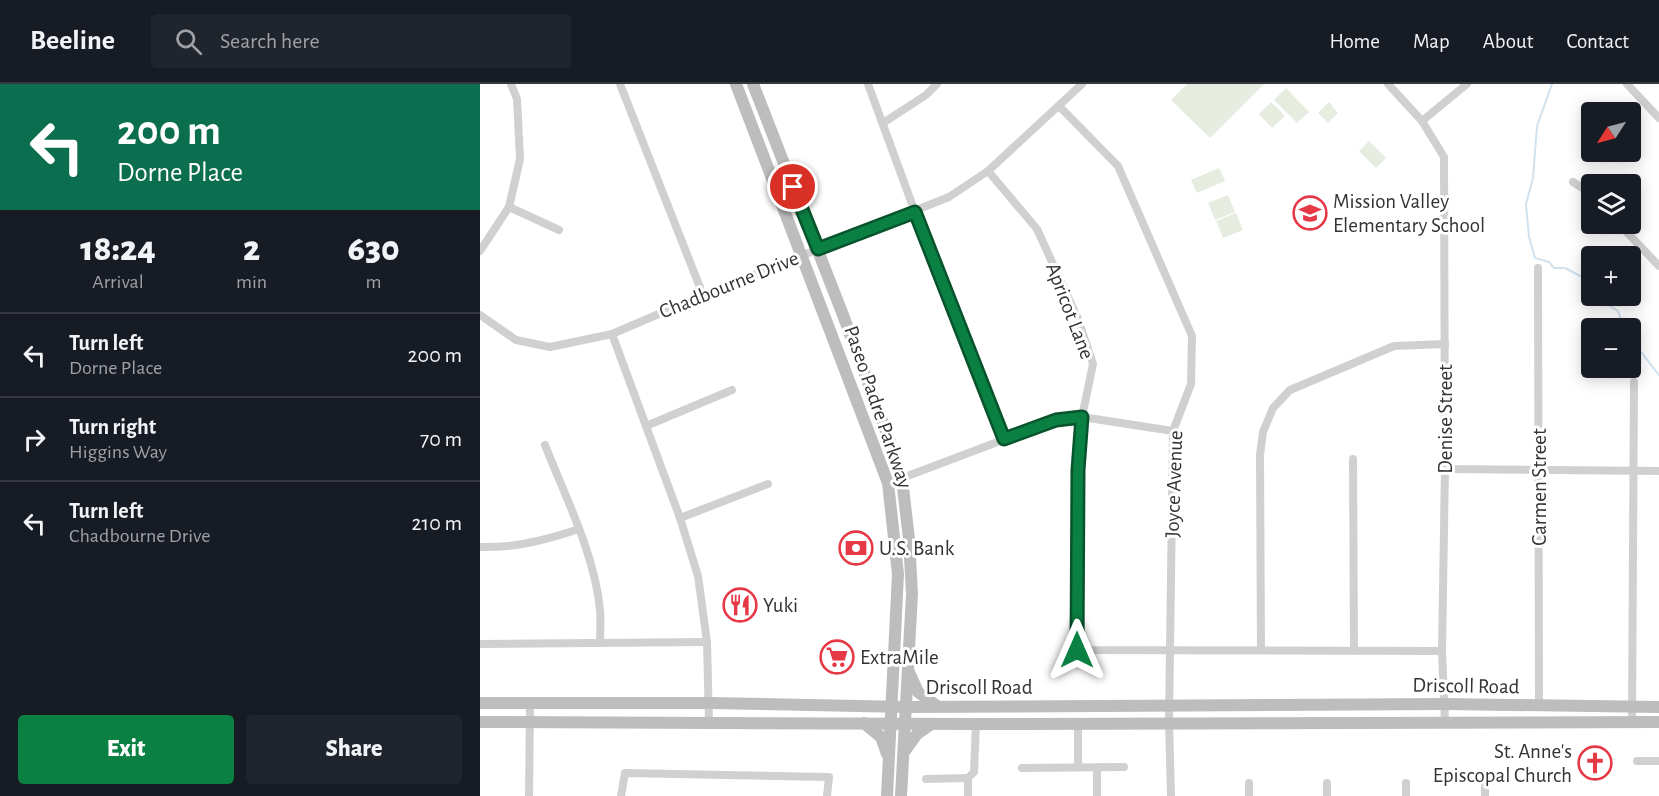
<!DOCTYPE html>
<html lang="en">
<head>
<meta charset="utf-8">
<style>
	body { margin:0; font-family:"Alegreya Sans",sans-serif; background:#20242c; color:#f1f3f6; height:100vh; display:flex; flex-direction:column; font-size:22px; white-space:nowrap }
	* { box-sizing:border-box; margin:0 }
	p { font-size:20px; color:#9ea1a6 }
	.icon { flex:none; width:33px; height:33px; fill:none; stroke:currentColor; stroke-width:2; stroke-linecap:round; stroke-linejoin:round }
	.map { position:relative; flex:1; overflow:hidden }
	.drawer { display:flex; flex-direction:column; background:#171b24; width:480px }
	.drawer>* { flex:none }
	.guide { background:#0b6e4f; color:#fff; overflow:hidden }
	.needle { width:39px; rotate:234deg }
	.fabs { position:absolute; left:1101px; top:18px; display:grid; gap:12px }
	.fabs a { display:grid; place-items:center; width:60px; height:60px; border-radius:6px; background:#171b24; box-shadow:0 3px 15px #0003; font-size:30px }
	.pin { position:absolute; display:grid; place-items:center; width:51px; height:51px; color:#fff; margin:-26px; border:3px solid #fff; border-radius:50%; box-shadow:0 2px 6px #0007 }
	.me { position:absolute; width:66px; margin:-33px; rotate:0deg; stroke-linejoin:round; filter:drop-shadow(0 0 4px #0008) }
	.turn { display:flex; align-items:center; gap:21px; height:126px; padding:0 18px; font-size:27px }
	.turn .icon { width:78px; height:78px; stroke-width:2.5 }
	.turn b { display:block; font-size:42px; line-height:51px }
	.eta { display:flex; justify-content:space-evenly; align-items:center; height:102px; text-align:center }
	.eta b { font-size:36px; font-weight:800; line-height:42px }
	.primary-button { display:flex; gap:12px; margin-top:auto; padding:12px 18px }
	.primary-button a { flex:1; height:69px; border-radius:6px; background:#0b8043; color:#fff; font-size:24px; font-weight:800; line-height:69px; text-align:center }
	.primary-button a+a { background:#20242c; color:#f1f3f6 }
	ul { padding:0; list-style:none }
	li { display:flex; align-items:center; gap:18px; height:84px; padding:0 18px; border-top:2px solid #363941 }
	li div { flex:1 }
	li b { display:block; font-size:22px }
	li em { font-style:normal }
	header { display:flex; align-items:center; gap:36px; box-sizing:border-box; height:84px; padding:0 30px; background:#171b24; border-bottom:2px solid #363941 }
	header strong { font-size:28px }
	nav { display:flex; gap:33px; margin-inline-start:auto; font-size:21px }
	.search { width:420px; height:54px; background:#20242c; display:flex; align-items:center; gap:15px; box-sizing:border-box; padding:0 21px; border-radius:6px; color:#9ea1a6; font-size:22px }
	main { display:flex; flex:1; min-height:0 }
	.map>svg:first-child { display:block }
	.green { fill:#e6ecdf }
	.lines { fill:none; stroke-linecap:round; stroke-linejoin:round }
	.stream { stroke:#cfe2ee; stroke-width:2 }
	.street { stroke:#d0d0d0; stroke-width:8 }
	.secondary { stroke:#bdbdbd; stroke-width:12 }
	.route-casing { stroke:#07532c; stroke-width:15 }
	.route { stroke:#0b8043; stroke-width:10 }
	.labels { text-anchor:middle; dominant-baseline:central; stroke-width:6; stroke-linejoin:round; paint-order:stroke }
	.poi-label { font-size:21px; fill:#333; stroke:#fff; text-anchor:start }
	.street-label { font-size:21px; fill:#333; stroke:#fff }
</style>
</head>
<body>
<header>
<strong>Beeline</strong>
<div class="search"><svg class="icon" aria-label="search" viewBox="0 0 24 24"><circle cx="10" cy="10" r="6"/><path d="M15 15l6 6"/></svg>Search here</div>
<nav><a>Home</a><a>Map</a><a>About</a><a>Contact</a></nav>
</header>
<main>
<section class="drawer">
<div class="guide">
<div class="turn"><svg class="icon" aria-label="left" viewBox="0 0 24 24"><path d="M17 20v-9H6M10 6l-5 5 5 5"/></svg><div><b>200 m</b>Dorne Place</div></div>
</div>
<div class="eta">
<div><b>18:24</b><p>Arrival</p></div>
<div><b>2</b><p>min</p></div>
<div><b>630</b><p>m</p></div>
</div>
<ul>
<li><svg class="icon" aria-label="left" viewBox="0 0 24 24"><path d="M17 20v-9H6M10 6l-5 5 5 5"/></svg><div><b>Turn left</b><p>Dorne Place</p></div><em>200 m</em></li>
<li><svg class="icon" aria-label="right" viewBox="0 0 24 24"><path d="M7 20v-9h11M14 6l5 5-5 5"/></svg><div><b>Turn right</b><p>Higgins Way</p></div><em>70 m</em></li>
<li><svg class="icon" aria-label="left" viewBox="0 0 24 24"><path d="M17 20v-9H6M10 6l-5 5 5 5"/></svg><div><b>Turn left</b><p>Chadbourne Drive</p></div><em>210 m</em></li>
</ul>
<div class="primary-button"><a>Exit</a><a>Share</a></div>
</section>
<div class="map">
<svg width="1179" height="712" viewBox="0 0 1179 712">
	<rect width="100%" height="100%" fill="#fff"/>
	<g class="green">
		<polygon points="707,0 784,0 730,54 691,16"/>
		<polygon points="806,4 829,28 817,39 794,16"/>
		<polygon points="791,18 805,32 792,44 779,30"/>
		<polygon points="849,18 858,29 848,39 838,29"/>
		<polygon points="889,57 906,74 896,84 879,67"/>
		<polygon points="739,84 745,97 717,109 711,96"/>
		<polygon points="748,111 755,128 735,136 728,119"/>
		<polygon points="756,129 763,146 743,154 736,137"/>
	</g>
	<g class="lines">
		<g class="stream">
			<polyline points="1072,0 1057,42 1053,94 1046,120 1049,153 1055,174 1069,178 1074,184 1085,184 1112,198"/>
			<polyline points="1122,212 1130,222 1138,227 1144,244"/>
			<polyline points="1150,254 1179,291"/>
		</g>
		<g class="street">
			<polyline points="140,0 223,211"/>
			<polyline points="388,0 435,128 524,355"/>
			<polyline points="908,0 942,37 964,73 965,385 962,567 965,639"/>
			<polyline points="1147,0 1179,34"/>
			<polyline points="579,22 638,82 712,252 711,300 693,347 689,639 691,712"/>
			<polyline points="942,37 987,0"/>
			<polyline points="403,39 446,11 457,0"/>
			<polyline points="508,87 557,145 598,235 613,280 602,333 598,386 597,566 962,567"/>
			<polyline points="1093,98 1112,110"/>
			<polyline points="29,123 79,146"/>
			<polyline points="1139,140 1179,182"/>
			<polyline points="0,167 29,123 40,75 37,15 31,0"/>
			<polyline points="1058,184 1059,623"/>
			<polyline points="0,231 36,256 70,263 132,250 223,211 469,113 508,87 602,0"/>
			<polyline points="132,250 200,434 218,492 227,558 229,639"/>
			<polyline points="166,342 252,306"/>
			<path d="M 65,361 C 85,412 115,471 120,526 C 121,536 120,548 120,559"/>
			<polyline points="873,375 874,567"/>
			<polyline points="965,385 1179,387"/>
			<polyline points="417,396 576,336 602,333 693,347"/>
			<polyline points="200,434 288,400"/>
			<path d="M 0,463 C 35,464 66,456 99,445"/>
			<polyline points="0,560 227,558"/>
			<polyline points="781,566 780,371 783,348 793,324 810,306 914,262 965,260"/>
			<polyline points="1152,638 1154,298"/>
			<polyline points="1157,677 1179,677"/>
			<polyline points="598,683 598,639"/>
			<polyline points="617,683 617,712"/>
			<polyline points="542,684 644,683"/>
			<polyline points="446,695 488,694"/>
			<polyline points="49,712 50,620"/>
			<polyline points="141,712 145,689 349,693 347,712"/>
			<polyline points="488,712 488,694 494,688 496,640"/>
			<polyline points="769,712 769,699"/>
			<polyline points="847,712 847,699"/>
			<polyline points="926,712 926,699"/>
			<polyline points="1005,712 1005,699"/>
		</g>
		<g class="secondary">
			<polyline points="256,0 408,399 418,490 407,712"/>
			<polyline points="273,0 363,231 410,358 422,395 429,455 432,510 421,712"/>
			<polyline points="429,588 438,608 457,622"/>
			<polyline points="0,619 229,619 426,623 965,620 1179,623"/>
			<polyline points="0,638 496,640 1179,638"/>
			<polyline points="384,639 401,653 407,670"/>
			<polyline points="424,668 437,650 451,640"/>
		</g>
	</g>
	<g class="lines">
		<g class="route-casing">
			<polyline id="route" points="313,103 338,165 435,128 524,355 576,336 602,333 598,386 597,566"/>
		</g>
		<use href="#route" class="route"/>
	</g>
	<defs>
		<g id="school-ring" transform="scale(1.725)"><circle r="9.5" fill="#fff" stroke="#e63946" stroke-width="1.5"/><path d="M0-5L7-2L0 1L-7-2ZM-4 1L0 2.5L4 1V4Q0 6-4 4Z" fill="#e63946"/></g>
		<g id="bank-ring" transform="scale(1.725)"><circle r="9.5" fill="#fff" stroke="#e63946" stroke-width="1.5"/><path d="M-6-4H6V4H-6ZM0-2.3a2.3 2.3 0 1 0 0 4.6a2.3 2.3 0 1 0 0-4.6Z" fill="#e63946"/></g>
		<g id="restaurant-ring" transform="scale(1.725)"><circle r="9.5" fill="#fff" stroke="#e63946" stroke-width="1.5"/><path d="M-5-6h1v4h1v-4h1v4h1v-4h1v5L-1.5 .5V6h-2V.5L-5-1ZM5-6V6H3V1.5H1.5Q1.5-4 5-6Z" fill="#e63946"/></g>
		<g id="supermarket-ring" transform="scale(1.725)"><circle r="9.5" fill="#fff" stroke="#e63946" stroke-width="1.5"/><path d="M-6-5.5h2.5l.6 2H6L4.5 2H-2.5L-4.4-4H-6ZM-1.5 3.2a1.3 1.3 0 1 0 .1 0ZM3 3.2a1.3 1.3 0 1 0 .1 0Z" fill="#e63946"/></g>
		<g id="church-ring" transform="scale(1.725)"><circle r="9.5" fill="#fff" stroke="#e63946" stroke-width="1.5"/><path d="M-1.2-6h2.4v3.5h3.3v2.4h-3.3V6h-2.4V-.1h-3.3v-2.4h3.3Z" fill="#e63946"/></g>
	</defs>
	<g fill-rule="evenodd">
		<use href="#school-ring" x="830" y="129"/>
		<use href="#bank-ring" x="376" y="464"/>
		<use href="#restaurant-ring" x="260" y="521"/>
		<use href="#supermarket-ring" x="357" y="573"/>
		<use href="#church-ring" x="1115" y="679"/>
	</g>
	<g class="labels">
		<g class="poi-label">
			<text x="853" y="117">Mission Valley<tspan x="853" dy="24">Elementary School</tspan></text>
			<text x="399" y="464">U.S. Bank</text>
			<text x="283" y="521">Yuki</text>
			<text x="380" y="573">ExtraMile</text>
			<text x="1092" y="667" text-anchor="end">St. Anne's<tspan x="1092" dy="24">Episcopal Church</tspan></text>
		</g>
		<g class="street-label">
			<text transform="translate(249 201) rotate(-22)">Chadbourne Drive</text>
			<text transform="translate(590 227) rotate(69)">Apricot Lane</text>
			<text transform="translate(398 323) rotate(71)">Paseo Padre Parkway</text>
			<text transform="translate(965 335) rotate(-90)">Denise Street</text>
			<text transform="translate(694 400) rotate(-88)">Joyce Avenue</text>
			<text transform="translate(1059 403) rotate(-90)">Carmen Street</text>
			<text transform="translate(986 602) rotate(1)">Driscoll Road</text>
			<text x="499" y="603">Driscoll Road</text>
		</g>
	</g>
</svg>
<div class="fabs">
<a><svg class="needle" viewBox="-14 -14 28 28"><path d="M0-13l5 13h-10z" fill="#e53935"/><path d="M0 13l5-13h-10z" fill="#9ea1a6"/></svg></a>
<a><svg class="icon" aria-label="layers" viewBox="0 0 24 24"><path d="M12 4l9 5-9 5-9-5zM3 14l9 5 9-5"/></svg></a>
<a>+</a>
<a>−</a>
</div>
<div class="pin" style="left:313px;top:103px;background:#d93025"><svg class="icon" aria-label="arrive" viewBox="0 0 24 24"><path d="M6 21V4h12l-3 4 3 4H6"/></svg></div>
<svg class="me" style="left:597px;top:566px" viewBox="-20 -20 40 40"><path d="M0-17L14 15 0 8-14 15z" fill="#0b8043" stroke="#fff" stroke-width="4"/></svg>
</div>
</main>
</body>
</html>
